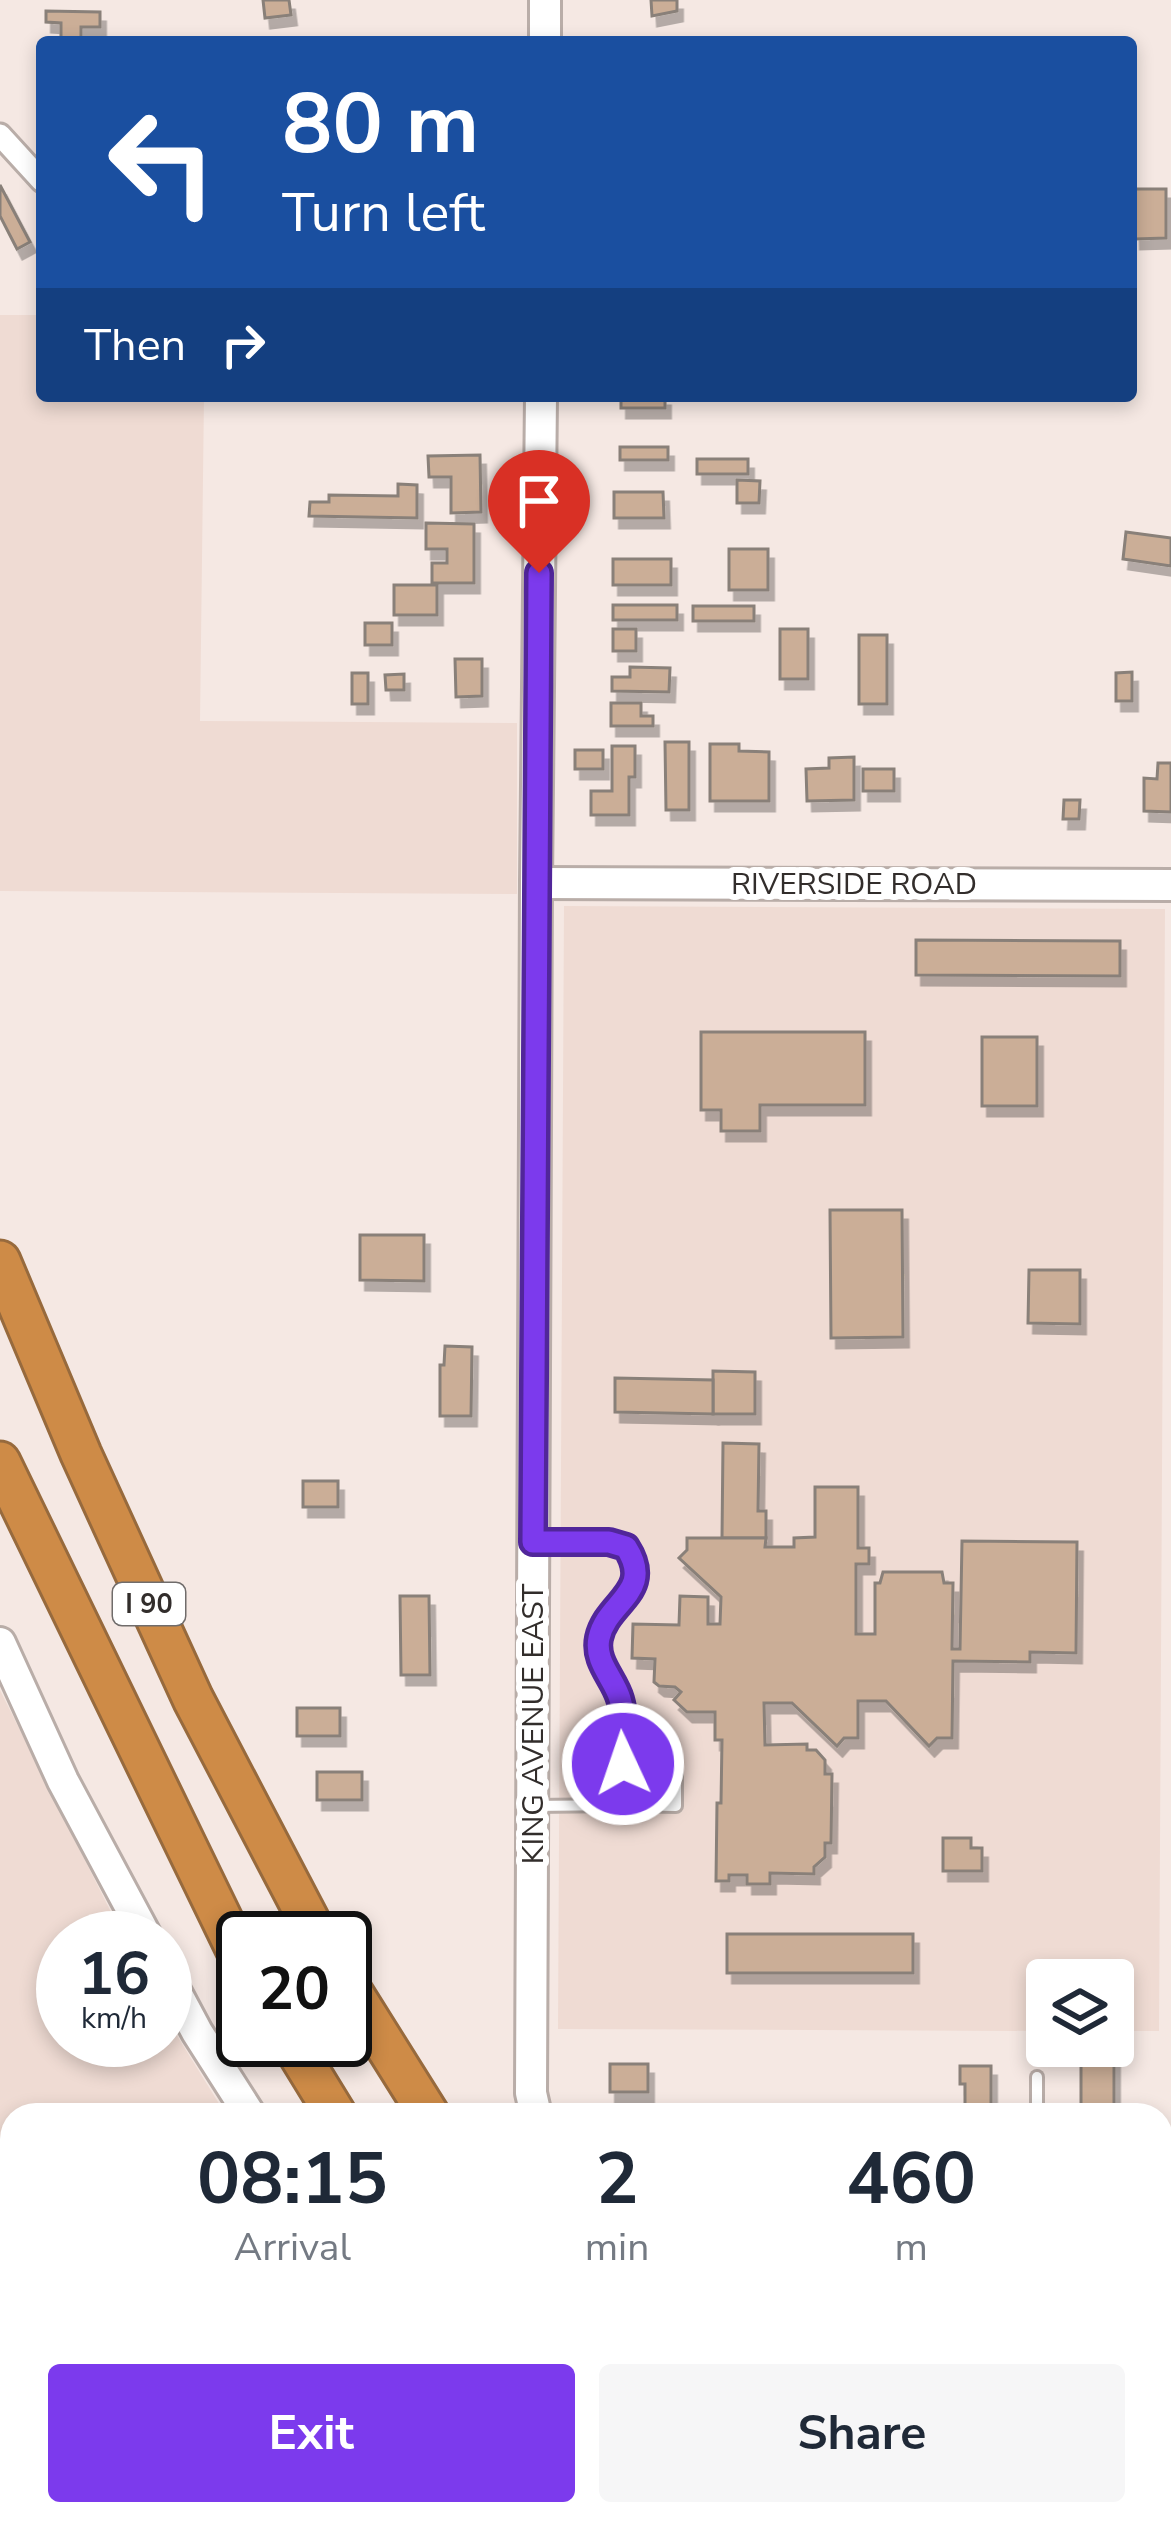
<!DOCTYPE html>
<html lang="en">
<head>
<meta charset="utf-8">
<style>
	body { margin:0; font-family:"Nunito Sans",sans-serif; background:#f6f6f7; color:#1f2937; height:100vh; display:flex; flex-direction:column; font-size:45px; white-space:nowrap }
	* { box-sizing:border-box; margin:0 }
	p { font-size:39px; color:#747a83 }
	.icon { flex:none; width:66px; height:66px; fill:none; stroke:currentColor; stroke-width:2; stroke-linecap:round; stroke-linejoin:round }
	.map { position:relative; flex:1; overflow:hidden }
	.side { position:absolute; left:0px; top:2103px; width:1173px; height:423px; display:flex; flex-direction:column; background:#fff; border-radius:36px 36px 0 0; box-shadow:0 6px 18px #0003 }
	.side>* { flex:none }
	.hud { position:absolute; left:36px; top:36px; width:1101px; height:366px; border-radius:12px; box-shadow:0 6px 18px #0003; background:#1a4fa0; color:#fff; overflow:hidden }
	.buttons { position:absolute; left:1026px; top:1959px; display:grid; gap:24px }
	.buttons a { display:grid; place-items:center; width:108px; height:108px; border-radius:12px; background:#fff; box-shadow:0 6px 18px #0003; font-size:60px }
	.speed { position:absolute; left:36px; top:1911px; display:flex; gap:24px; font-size:60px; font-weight:700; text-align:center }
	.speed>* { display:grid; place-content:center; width:156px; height:156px; border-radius:50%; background:#fff; box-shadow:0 6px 18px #0003; line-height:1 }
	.speed small { font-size:30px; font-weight:400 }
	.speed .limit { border:6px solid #111; border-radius:18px; background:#fff; color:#111 }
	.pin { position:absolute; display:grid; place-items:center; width:102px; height:102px; color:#fff; margin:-123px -51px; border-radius:50% 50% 50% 0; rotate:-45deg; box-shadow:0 0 12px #0007 }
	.pin .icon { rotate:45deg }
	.me { position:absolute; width:132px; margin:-66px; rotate:357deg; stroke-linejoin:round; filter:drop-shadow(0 0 9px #0008) }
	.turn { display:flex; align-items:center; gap:42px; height:252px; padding:0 48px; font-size:54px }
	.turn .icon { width:156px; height:156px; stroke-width:2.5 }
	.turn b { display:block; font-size:84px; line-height:102px }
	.then { display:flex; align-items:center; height:114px; padding:0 48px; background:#0003; gap:24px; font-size:45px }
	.eta { display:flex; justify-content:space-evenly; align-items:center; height:204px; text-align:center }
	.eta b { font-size:72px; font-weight:700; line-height:84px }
	.cta { display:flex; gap:24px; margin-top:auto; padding:24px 48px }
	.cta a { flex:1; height:138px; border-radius:12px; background:#7c3aed; color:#fff; font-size:48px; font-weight:700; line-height:138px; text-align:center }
	.cta a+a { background:#f6f6f7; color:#1f2937 }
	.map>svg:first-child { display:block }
	.built { fill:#efdbd3 }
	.building { fill:#cbae97; stroke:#898079; stroke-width:3; filter:url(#shadow) }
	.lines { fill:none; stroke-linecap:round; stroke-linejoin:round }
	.lane-casing { stroke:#b9ada8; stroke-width:16 }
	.street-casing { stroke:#b9ada8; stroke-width:27 }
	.secondary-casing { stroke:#b9ada8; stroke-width:36 }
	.highway-casing { stroke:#976a3d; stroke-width:45 }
	.lane { stroke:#fff; stroke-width:10 }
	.street { stroke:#fff; stroke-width:21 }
	.secondary { stroke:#fff; stroke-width:30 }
	.highway { stroke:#ce8b47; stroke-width:39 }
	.route-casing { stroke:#51269a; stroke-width:30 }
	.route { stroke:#7c3aed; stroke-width:21 }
	.labels { text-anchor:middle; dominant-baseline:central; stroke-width:12; stroke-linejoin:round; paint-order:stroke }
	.shield { fill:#fff; stroke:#706c6b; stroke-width:3 }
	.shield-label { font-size:27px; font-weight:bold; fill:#322d2b }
	.street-label { font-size:30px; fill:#322d2b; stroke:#fff }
</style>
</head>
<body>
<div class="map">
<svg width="1171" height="2524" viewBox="0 0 1171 2524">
	<defs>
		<filter id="shadow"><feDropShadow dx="5.5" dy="10" stdDeviation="0" flood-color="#0004"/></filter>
	</defs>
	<rect width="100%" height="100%" fill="#f5e8e3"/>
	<g class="built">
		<polygon points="0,315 42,315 42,396 204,396 200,721 517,723 517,894 0,891"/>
		<polygon points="564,906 1165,909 1159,2031 1113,2031 1113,1980 1047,1980 1047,2031 558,2029"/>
		<polygon points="0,1690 124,1938 63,1938 63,2040 165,2040 165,2016 226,2115 12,2115 12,2514 474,2514 480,2524 0,2524"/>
	</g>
	<g class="building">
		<polygon points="263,0 289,0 291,15 265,18"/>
		<polygon points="651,0 677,0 677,11 652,16"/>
		<polygon points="46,11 100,12 100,27 81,27 81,42 61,42 61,23 46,22"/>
		<polygon points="0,185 30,242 17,249 0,216"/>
		<polygon points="1134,189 1166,189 1166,238 1135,239"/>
		<rect x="621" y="396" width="44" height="12"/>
		<rect x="620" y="447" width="48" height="13"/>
		<polygon points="480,455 481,512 451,513 451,477 429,477 428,456"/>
		<rect x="697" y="459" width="51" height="15"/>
		<polygon points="737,480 760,481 759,503 737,503"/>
		<polygon points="398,484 417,485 417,518 309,516 310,502 329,502 329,495 398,496"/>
		<polygon points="614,492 663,492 664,518 614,518"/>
		<polygon points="426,523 474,524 474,583 432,583 432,563 447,563 447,549 426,549"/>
		<polygon points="1126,532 1171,538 1171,566 1123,559"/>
		<rect x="729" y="549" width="39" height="41"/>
		<rect x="613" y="559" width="58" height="26"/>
		<rect x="394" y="585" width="43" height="30"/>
		<rect x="613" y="605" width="64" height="15"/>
		<rect x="693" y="606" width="61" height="15"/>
		<rect x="365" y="623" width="27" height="22"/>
		<rect x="613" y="629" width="23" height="22"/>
		<rect x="780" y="629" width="28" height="50"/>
		<rect x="859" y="635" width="28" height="69"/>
		<polygon points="455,659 482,659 482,696 456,697"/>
		<polygon points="630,667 670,668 669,692 612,691 612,677 630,677"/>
		<polygon points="1132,672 1132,701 1116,701 1116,673"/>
		<rect x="352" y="673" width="16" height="31"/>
		<polygon points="404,674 404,690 386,690 385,675"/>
		<polygon points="611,703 641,703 641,716 653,716 653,726 611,726"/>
		<polygon points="665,742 689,742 689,810 666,810"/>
		<polygon points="710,744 739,744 739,751 769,752 769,801 710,801"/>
		<polygon points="612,746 635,746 635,777 629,777 629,815 591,815 591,791 612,791"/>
		<rect x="575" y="750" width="28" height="19"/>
		<polygon points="854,757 854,800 807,801 806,769 829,768 829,758"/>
		<polygon points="1158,763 1171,763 1171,812 1144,811 1144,778 1157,779"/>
		<rect x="863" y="769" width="31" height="22"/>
		<polygon points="1064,800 1080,800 1079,819 1063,819"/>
		<polygon points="916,940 1120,941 1120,976 916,975"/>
		<polygon points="701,1032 865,1032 865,1105 760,1105 760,1131 721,1131 721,1110 701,1110"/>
		<rect x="982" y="1037" width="55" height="69"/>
		<polygon points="830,1210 902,1210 903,1337 831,1338"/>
		<polygon points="360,1235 424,1235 424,1281 360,1280"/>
		<polygon points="1029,1270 1080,1270 1080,1324 1028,1323"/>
		<polygon points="445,1346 472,1347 471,1416 440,1416 440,1365 444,1365"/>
		<polygon points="713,1371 755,1372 755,1414 713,1414"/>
		<polygon points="615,1378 713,1380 713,1414 615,1412"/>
		<polygon points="723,1443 759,1444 758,1511 766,1511 766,1538 722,1538"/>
		<rect x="303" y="1481" width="35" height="26"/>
		<polygon points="815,1487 858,1487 858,1548 869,1548 869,1564 856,1564 856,1634 875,1634 875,1583 880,1583 883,1572 942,1572 944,1583 953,1583 952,1649 960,1649 962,1541 1077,1542 1076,1653 1030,1652 1030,1662 953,1661 952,1738 937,1738 929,1746 886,1701 858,1701 858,1738 844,1738 837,1746 792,1703 764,1703 765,1745 807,1744 807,1750 816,1750 825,1760 825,1774 832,1774 831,1843 825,1843 825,1857 814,1867 814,1874 770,1873 770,1884 747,1884 747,1875 729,1875 729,1881 716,1881 717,1803 721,1803 722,1740 715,1740 715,1712 687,1712 674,1700 681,1692 675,1687 659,1686 654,1682 655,1659 632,1658 633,1624 679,1625 680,1596 708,1597 708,1624 720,1624 721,1597 679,1558 687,1550 687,1538 766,1538 765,1547 794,1547 794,1538 815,1537"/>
		<polygon points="400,1596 429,1596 430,1675 401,1675"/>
		<rect x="297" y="1708" width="43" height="28"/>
		<rect x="317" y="1772" width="45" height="28"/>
		<polygon points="943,1838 971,1838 971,1848 982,1848 982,1871 943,1871"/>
		<rect x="727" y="1934" width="186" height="39"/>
		<rect x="1081" y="2051" width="33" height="59"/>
		<rect x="610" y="2064" width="38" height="28"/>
		<polygon points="960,2066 991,2066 991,2110 965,2110 965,2084 960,2084"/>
		<polygon points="12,2177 12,2250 0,2252 0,2179"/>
		<rect x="924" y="2518" width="75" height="6"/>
	</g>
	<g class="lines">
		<g class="lane-casing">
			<g id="lane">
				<polyline points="622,1805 676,1806 676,1775 656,1755 623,1754"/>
				<path d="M 533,1806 L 622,1805 C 623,1773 629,1722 617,1692 C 610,1674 596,1660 599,1639 C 606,1602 655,1592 626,1547 L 609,1542 L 537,1542"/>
				<polyline points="1037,2077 1037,2115"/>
				<polyline points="1037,2514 1037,2524"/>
			</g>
		</g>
		<g class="street-casing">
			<polyline id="street" points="0,135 42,181"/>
		</g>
		<g class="secondary-casing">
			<g id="secondary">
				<polyline points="545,42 545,0"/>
				<polyline points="536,883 1171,885"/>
				<polyline points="0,1643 63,1781 147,1938"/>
				<polyline points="165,1972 197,2032 250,2115"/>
				<polyline points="536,2115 531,2093 536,883 541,396"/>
				<polyline points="497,2514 503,2524"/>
				<polyline points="778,2514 786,2524"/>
			</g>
		</g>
		<g class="highway-casing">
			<g id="highway">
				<polyline points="0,1261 81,1454 193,1699 318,1938"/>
				<polyline points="0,1462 243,1963"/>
				<polyline points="345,1981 429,2115"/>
				<polyline points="290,2040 336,2115"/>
				<polyline points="606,2514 614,2524"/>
				<polyline points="697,2514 704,2524"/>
			</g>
		</g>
		<use href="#lane" class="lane"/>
		<use href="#street" class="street"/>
		<use href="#secondary" class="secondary"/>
		<use href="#highway" class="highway"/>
	</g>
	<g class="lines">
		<g class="route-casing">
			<path id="route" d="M 539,573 L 533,1542 L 609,1542 L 626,1547 C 655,1592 607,1601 599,1638 C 594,1662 614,1678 620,1699 C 626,1719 623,1743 623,1764"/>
		</g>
		<use href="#route" class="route"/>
	</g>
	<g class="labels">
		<rect class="shield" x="113" y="1583" width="72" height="42" rx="9"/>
		<g class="shield-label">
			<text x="149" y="1604">I 90</text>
		</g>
		<g class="street-label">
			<text x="854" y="884">RIVERSIDE ROAD</text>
			<text transform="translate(533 1724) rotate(-90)">KING AVENUE EAST</text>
		</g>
	</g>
</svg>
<div class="buttons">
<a><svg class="icon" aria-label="layers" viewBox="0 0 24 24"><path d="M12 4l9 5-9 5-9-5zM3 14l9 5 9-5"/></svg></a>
</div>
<div class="speed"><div>16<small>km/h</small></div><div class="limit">20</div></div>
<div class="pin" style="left:539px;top:573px;background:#d93025"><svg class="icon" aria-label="arrive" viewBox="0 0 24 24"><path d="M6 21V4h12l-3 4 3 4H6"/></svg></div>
<svg class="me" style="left:623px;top:1764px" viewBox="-20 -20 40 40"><circle r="17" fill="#7c3aed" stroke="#fff" stroke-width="3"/><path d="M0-11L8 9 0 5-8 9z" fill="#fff"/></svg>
<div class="hud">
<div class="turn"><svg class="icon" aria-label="left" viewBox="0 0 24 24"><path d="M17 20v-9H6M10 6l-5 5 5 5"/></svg><div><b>80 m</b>Turn left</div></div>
<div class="then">Then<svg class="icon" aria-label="right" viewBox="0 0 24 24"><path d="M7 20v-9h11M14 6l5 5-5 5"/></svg></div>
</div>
<section class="side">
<div class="eta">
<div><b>08:15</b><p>Arrival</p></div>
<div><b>2</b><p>min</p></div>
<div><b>460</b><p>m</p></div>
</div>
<div class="cta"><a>Exit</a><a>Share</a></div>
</section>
</div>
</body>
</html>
